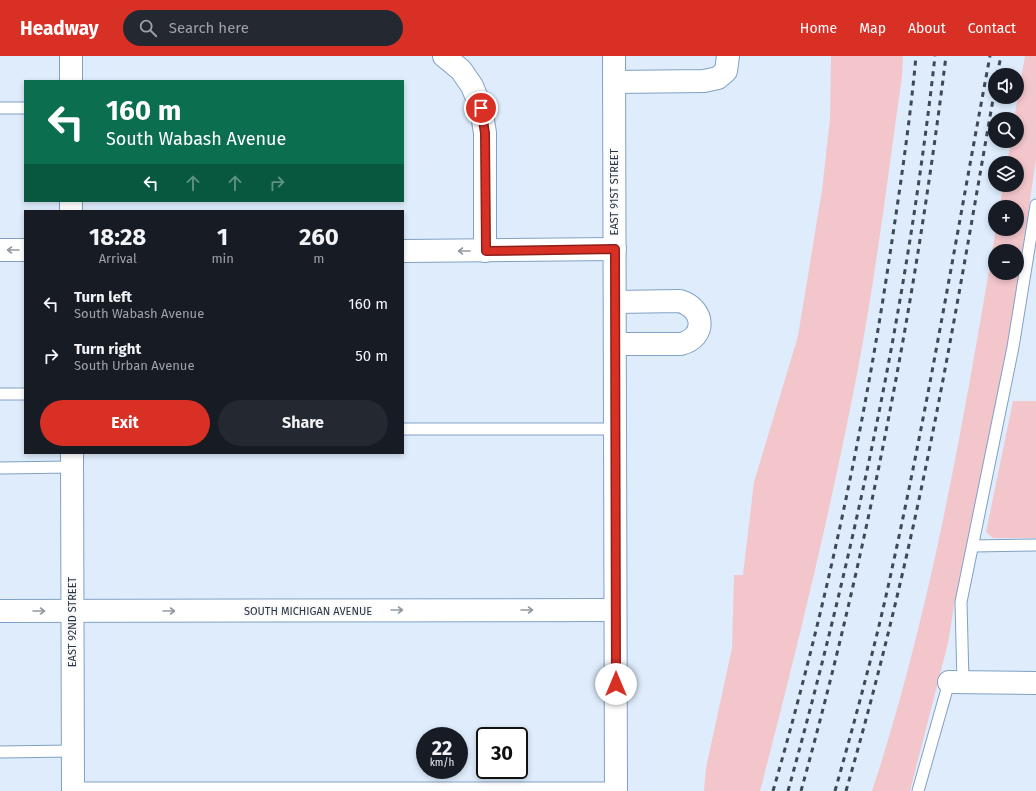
<!DOCTYPE html>
<html lang="en">
<head>
<meta charset="utf-8">
<style>
	body { margin:0; font-family:"Fira Sans",sans-serif; background:#242831; color:#f1f3f6; height:100vh; display:flex; flex-direction:column; font-size:15px; white-space:nowrap }
	* { box-sizing:border-box; margin:0 }
	p { font-size:13px; color:#9ea1a6 }
	.icon { flex:none; width:22px; height:22px; fill:none; stroke:currentColor; stroke-width:2; stroke-linecap:round; stroke-linejoin:round }
	.map { position:relative; flex:1; overflow:hidden }
	.panel { position:absolute; left:24px; top:154px; width:380px; height:244px; display:flex; flex-direction:column; background:#171b24; border-radius:0px; box-shadow:0 2px 6px #0003 }
	.panel>* { flex:none }
	.guide { position:absolute; left:24px; top:24px; width:380px; height:122px; border-radius:0px; box-shadow:0 2px 6px #0003; background:#0b6e4f; color:#fff; overflow:hidden }
	.fabs { position:absolute; left:988px; top:12px; display:grid; gap:8px }
	.fabs a { display:grid; place-items:center; width:36px; height:36px; border-radius:50%; background:#171b24; box-shadow:0 2px 6px #0003; font-size:20px }
	.speed { position:absolute; left:416px; top:671px; display:flex; gap:8px; font-size:20px; font-weight:700; text-align:center }
	.speed>* { display:grid; place-content:center; width:52px; height:52px; border-radius:50%; background:#171b24; box-shadow:0 2px 6px #0003; line-height:1 }
	.speed small { font-size:10px; font-weight:400 }
	.speed .limit { border:2px solid #111; border-radius:6px; background:#fff; color:#111 }
	.pin { position:absolute; display:grid; place-items:center; width:34px; height:34px; color:#fff; margin:-17px; border:2px solid #fff; border-radius:50%; box-shadow:0 1px 4px #0007 }
	.me { position:absolute; width:44px; margin:-22px; rotate:0deg; stroke-linejoin:round; filter:drop-shadow(0 0 3px #0008) }
	.turn { display:flex; align-items:center; gap:14px; height:84px; padding:0 16px; font-size:18px }
	.turn .icon { width:52px; height:52px; stroke-width:2.5 }
	.turn b { display:block; font-size:28px; line-height:34px }
	.lanes { display:flex; align-items:center; height:38px; padding:0 16px; background:#0003; justify-content:center; gap:20px; direction:ltr }
	.lanes .off { opacity:.35 }
	.eta { display:flex; justify-content:space-evenly; align-items:center; height:68px; text-align:center }
	.eta b { font-size:24px; font-weight:700; line-height:28px }
	.button { display:flex; gap:8px; margin-top:auto; padding:8px 16px }
	.button a { flex:1; height:46px; border-radius:24px; background:#d93025; color:#fff; font-size:16px; font-weight:700; line-height:46px; text-align:center }
	.button a+a { background:#242831; color:#f1f3f6 }
	ul { padding:0; list-style:none }
	li { display:flex; align-items:center; gap:12px; height:52px; padding:0 16px }
	li div { flex:1 }
	li b { display:block; font-size:15px }
	li em { font-style:normal }
	header { display:flex; align-items:center; gap:24px; box-sizing:border-box; height:56px; padding:0 20px; background:#d93025; color:#fff }
	header strong { font-size:19px }
	nav { display:flex; gap:22px; margin-inline-start:auto; font-size:14px }
	.search { width:280px; height:36px; background:#242831; display:flex; align-items:center; gap:10px; box-sizing:border-box; padding:0 14px; border-radius:22px; color:#9ea1a6; font-size:15px }
	.map>svg:first-child { display:block }
	.green { fill:#f3c6cb; fill-rule:evenodd }
	.lines { fill:none; stroke-linecap:round; stroke-linejoin:round }
	.service-casing { stroke:#80a1c5; stroke-width:13 }
	.minor-casing { stroke:#80a1c5; stroke-width:24 }
	.service { stroke:#fff; stroke-width:11 }
	.minor { stroke:#fff; stroke-width:22 }
	.rail { stroke:#3c4958; stroke-width:3; stroke-dasharray:5 5; stroke-linecap:butt }
	.oneway { stroke:#939aa1 }
	.route-casing { stroke:#8d1f18; stroke-width:10 }
	.route { stroke:#d93025; stroke-width:7 }
	.labels { text-anchor:middle; dominant-baseline:central; stroke-width:3.5; stroke-linejoin:round; paint-order:stroke }
	.street-label { font-size:11px; fill:#273443; stroke:#f8f8f8 }
</style>
</head>
<body>
<header>
<strong>Headway</strong>
<div class="search"><svg class="icon" aria-label="search" viewBox="0 0 24 24"><circle cx="10" cy="10" r="6"/><path d="M15 15l6 6"/></svg>Search here</div>
<nav><a>Home</a><a>Map</a><a>About</a><a>Contact</a></nav>
</header>
<div class="map">
<svg width="1036" height="735" viewBox="0 0 1036 735">
	<rect width="100%" height="100%" fill="#deecfc"/>
	<g class="green">
		<path d="M 831,0 L 903,0 L 902,20 C 888,119 876,219 857,318 C 830,458 796,597 760,735 L 704,735 L 706,712 L 732,592 L 734,519 L 743,519 L 754,426 L 798,280 L 822,134 L 830,63 Z"/>
		<path d="M 1025,0 L 1036,0 L 1036,103 L 1019,218 L 997,351 L 955,544 L 948,587 L 910,735 L 872,735 C 932,553 964,362 996,173 L 1017,173 L 1017,151 L 1000,151 L 1003,129 L 1017,129 L 1017,107 L 1007,107 L 1011,85 L 1017,85 L 1017,63 L 1014,63 ZM 995,195 L 1017,195 L 1017,217 L 995,217 Z"/>
		<polygon points="1013,345 1036,345 1036,482 993,482 986,476"/>
	</g>
	<g class="lines">
		<g class="service-casing">
			<g id="service">
				<polyline points="0,52 25,52"/>
				<polyline points="0,338 25,338"/>
				<polyline points="403,373 616,373"/>
				<polyline points="0,412 72,411"/>
				<polyline points="973,490 1036,489"/>
				<polyline points="963,626 961,546 1013,291 1036,149"/>
				<polyline points="0,696 72,695"/>
				<polyline points="73,732 616,732"/>
				<polyline points="918,735 949,626"/>
			</g>
		</g>
		<g class="minor-casing">
			<g id="minor">
				<polyline points="444,0 461,14 472,30 481,52 485,77 485,195"/>
				<polyline points="614,0 616,735"/>
				<polyline points="71,25 71,0"/>
				<polyline points="614,26 704,25 718,22 726,15 728,0"/>
				<polyline points="71,145 71,155"/>
				<polyline points="0,194 25,194"/>
				<polyline points="403,195 615,193"/>
				<path d="M 615,246 L 680,245 C 705,253 707,281 681,288 L 616,288"/>
				<polyline points="72,397 73,735"/>
				<polyline points="0,555 615,554"/>
				<polyline points="949,626 1036,627"/>
			</g>
		</g>
		<use href="#service" class="service"/>
		<use href="#minor" class="minor"/>
		<g class="rail">
			<polyline points="997,19 1001,0"/>
			<path d="M 773,735 C 824,559 863,379 890,198 C 900,132 910,66 916,0"/>
			<path d="M 788,735 C 855,494 907,249 935,0"/>
			<path d="M 801,735 C 868,494 915,248 946,0"/>
			<path d="M 835,735 C 856,660 877,584 893,508 C 930,340 958,170 990,0"/>
			<path d="M 846,735 C 872,645 895,553 915,462 C 946,319 970,175 995,32"/>
		</g>
	</g>
	<defs><path id="oneway-shaft" d="M-6 0H5M1.5-3L5.5 0L1.5 3" fill="none" stroke-width="1.6" stroke-linecap="round" stroke-linejoin="round"/></defs>
	<g class="oneway">
		<use href="#oneway-shaft" transform="translate(13 194) rotate(180)"/>
		<use href="#oneway-shaft" transform="translate(464 195) rotate(-180)"/>
		<use href="#oneway-shaft" transform="translate(397 554)"/>
		<use href="#oneway-shaft" transform="translate(527 554)"/>
		<use href="#oneway-shaft" transform="translate(39 555)"/>
		<use href="#oneway-shaft" transform="translate(169 555)"/>
	</g>
	<g class="lines">
		<g class="route-casing">
			<polyline id="route" points="481,52 485,77 486,195 615,193 616,628"/>
		</g>
		<use href="#route" class="route"/>
	</g>
	<g class="labels">
		<g class="street-label">
			<text transform="translate(614 136) rotate(-90)">EAST 91ST STREET</text>
			<text x="308" y="555">SOUTH MICHIGAN AVENUE</text>
			<text transform="translate(72 566) rotate(-90)">EAST 92ND STREET</text>
		</g>
	</g>
</svg>
<div class="fabs">
<a><svg class="icon" aria-label="sound" viewBox="0 0 24 24"><path d="M4 9h4l5-4v14l-5-4H4zM17 9q2 3 0 6"/></svg></a>
<a><svg class="icon" aria-label="search" viewBox="0 0 24 24"><circle cx="10" cy="10" r="6"/><path d="M15 15l6 6"/></svg></a>
<a><svg class="icon" aria-label="layers" viewBox="0 0 24 24"><path d="M12 4l9 5-9 5-9-5zM3 14l9 5 9-5"/></svg></a>
<a>+</a>
<a>−</a>
</div>
<div class="speed"><div>22<small>km/h</small></div><div class="limit">30</div></div>
<div class="pin" style="left:481px;top:52px;background:#d93025"><svg class="icon" aria-label="arrive" viewBox="0 0 24 24"><path d="M6 21V4h12l-3 4 3 4H6"/></svg></div>
<svg class="me" style="left:616px;top:628px" viewBox="-20 -20 40 40"><circle r="19" fill="#fff"/><path d="M0-13L10 11 0 6-10 11z" fill="#d93025"/></svg>
<div class="guide">
<div class="turn"><svg class="icon" aria-label="left" viewBox="0 0 24 24"><path d="M17 20v-9H6M10 6l-5 5 5 5"/></svg><div><b>160 m</b>South Wabash Avenue</div></div>
<div class="lanes"><svg class="icon" aria-label="left" viewBox="0 0 24 24"><path d="M17 20v-9H6M10 6l-5 5 5 5"/></svg><svg class="icon off" aria-label="ahead" viewBox="0 0 24 24"><path d="M12 20V5M6 11l6-6 6 6"/></svg><svg class="icon off" aria-label="ahead" viewBox="0 0 24 24"><path d="M12 20V5M6 11l6-6 6 6"/></svg><svg class="icon off" aria-label="right" viewBox="0 0 24 24"><path d="M7 20v-9h11M14 6l5 5-5 5"/></svg></div>
</div>
<section class="panel">
<div class="eta">
<div><b>18:28</b><p>Arrival</p></div>
<div><b>1</b><p>min</p></div>
<div><b>260</b><p>m</p></div>
</div>
<ul>
<li><svg class="icon" aria-label="left" viewBox="0 0 24 24"><path d="M17 20v-9H6M10 6l-5 5 5 5"/></svg><div><b>Turn left</b><p>South Wabash Avenue</p></div><em>160 m</em></li>
<li><svg class="icon" aria-label="right" viewBox="0 0 24 24"><path d="M7 20v-9h11M14 6l5 5-5 5"/></svg><div><b>Turn right</b><p>South Urban Avenue</p></div><em>50 m</em></li>
</ul>
<div class="button"><a>Exit</a><a>Share</a></div>
</section>
</div>
</body>
</html>
